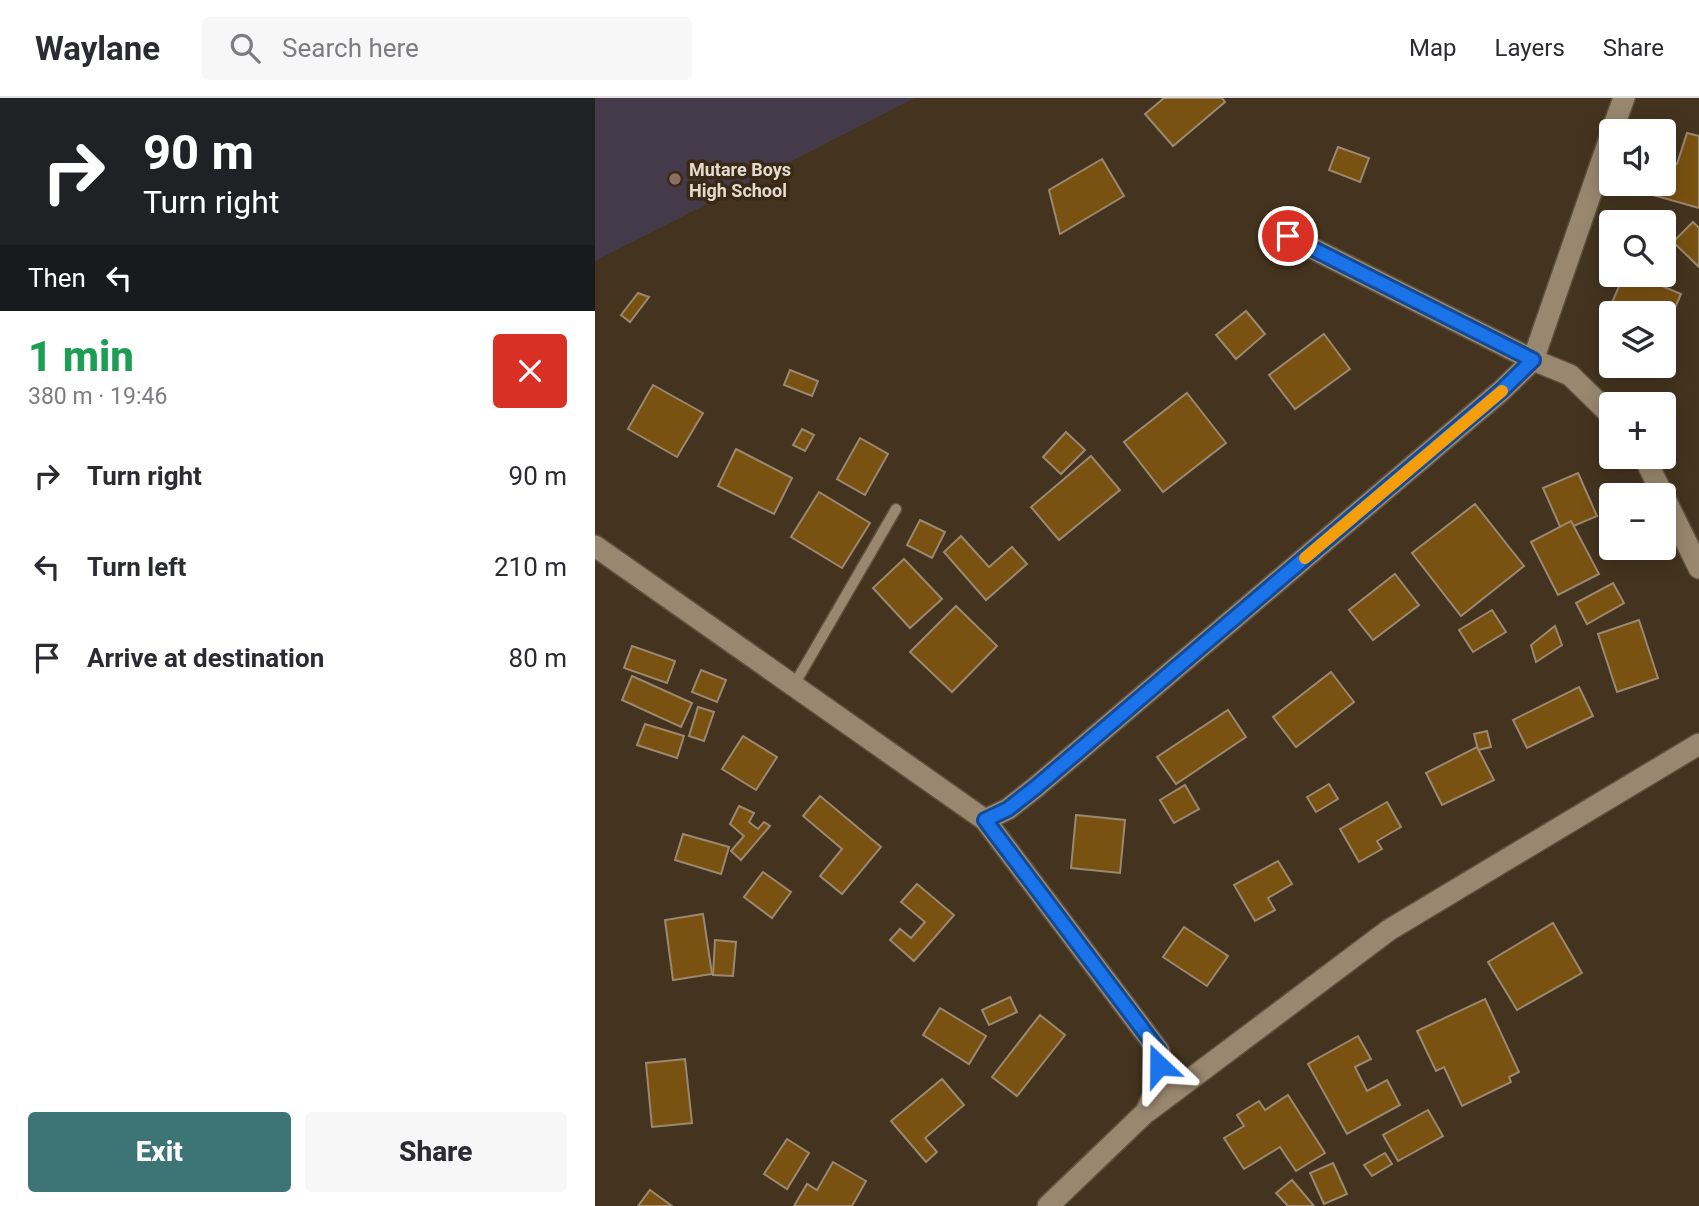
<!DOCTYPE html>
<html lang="en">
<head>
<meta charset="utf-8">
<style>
	body { margin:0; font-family:Roboto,sans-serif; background:#f7f7f7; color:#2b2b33; height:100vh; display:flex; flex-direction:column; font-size:26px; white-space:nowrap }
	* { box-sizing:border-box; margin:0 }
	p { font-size:23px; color:#7c7c81 }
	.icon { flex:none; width:38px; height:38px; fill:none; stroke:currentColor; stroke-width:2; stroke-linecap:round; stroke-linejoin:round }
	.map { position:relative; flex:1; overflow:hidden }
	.sheet { display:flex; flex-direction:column; background:#fff; width:595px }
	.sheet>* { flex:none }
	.banner { background:#202124; color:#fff; overflow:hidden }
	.controls { position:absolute; left:1004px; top:21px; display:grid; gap:14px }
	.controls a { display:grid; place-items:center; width:77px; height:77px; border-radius:7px; background:#fff; box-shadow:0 4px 18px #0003; font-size:35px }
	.pin { position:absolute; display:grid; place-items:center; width:60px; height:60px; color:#fff; margin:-30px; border:4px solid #fff; border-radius:50%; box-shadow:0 2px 7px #0007 }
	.me { position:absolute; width:77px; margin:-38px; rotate:337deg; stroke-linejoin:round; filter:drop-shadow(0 0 5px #0008) }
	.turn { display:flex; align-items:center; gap:24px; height:147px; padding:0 28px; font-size:32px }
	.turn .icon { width:91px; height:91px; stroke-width:2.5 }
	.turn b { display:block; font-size:49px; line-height:60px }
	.then { display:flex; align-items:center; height:66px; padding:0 28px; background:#0003; gap:14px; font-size:26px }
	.round { display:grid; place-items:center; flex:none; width:74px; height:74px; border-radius:7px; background:#f7f7f7 }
	.headline { display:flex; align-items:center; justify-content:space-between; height:119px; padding:0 28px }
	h1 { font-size:42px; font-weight:800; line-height:52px; color:#1e9e55 }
	.cta { display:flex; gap:14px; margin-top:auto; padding:14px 28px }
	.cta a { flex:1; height:80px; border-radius:7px; background:#3d7476; color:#fff; font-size:28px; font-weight:800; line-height:80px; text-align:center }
	.cta a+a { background:#f7f7f7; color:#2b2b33 }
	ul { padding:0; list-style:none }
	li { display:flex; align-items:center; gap:21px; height:91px; padding:0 28px }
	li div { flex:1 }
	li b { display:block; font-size:26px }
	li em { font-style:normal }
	header { display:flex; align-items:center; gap:42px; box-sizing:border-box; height:98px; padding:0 35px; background:#fff; border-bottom:2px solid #e1e1e2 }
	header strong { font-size:33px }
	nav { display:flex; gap:38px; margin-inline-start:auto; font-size:24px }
	.search { width:490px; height:63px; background:#f7f7f7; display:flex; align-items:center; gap:18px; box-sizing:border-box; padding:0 24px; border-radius:7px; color:#7c7c81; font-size:26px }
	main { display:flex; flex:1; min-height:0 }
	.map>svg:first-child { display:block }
	.education { fill:#453a4a }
	.building { fill:#795111; stroke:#9b8870; stroke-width:2 }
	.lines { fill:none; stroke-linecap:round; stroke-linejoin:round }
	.lane-casing { stroke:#5e503e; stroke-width:13 }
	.street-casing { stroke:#5e503e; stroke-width:24 }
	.lane { stroke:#99876f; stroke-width:10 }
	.street { stroke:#99876f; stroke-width:21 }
	.route-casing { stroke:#114b97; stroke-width:18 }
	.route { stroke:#1a73e8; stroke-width:12 }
	.slow { stroke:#f59e0b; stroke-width:12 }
	.education-dot { fill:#8d6e63; stroke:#3a2a15; stroke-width:2.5 }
	.labels { text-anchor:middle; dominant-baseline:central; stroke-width:7; stroke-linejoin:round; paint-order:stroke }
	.poi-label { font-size:18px; font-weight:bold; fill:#e4dacd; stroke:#3a2a15; text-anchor:start }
</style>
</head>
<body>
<header>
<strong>Waylane</strong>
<div class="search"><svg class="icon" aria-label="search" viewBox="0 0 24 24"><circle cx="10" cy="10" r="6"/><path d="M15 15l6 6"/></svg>Search here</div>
<nav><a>Map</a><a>Layers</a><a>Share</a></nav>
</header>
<main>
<section class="sheet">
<div class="banner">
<div class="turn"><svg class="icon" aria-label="right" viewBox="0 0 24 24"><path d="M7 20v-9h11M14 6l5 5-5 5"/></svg><div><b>90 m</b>Turn right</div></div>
<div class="then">Then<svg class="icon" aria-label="left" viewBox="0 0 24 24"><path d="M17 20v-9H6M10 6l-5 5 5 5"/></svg></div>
</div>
<div class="headline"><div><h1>1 min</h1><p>380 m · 19:46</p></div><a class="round" style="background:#d93025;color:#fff"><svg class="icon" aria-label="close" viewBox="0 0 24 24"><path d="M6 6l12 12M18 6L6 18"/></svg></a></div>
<ul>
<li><svg class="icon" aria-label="right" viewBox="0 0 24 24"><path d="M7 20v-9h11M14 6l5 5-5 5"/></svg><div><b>Turn right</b></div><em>90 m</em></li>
<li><svg class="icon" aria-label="left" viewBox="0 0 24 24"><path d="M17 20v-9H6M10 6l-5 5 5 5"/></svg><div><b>Turn left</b></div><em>210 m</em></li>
<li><svg class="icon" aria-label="arrive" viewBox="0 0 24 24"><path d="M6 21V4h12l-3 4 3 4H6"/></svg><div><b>Arrive at destination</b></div><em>80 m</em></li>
</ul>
<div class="cta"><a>Exit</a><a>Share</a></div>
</section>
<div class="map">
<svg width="1104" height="1108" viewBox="0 0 1104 1108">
	<rect width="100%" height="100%" fill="#44341f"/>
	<polygon class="education" points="0,0 320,0 0,163"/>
	<g class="building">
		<polygon points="569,0 627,0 630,4 578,48 550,16"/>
		<polygon points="1092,35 1104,38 1104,110 1058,97 1062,86 1069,86 1069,63 1082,66"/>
		<polygon points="743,49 774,60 765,84 734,72"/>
		<polygon points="507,61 529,98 465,136 454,92"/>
		<polygon points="1098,124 1104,130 1104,169 1078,144"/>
		<polygon points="1029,177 1058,177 1055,183 1086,196 1069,235 1069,215 1017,215 1017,218 1012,216"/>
		<polygon points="43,195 54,199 35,224 26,217"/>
		<polygon points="651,213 670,236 641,261 621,237"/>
		<polygon points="729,236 755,271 700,311 674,277"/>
		<polygon points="195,272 223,283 217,298 189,287"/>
		<polygon points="58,287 108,315 82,359 33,331"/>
		<polygon points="592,295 631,345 568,394 529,344"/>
		<polygon points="207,331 219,337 210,353 198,347"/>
		<polygon points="471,334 490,352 466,376 448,359"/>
		<polygon points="265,340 293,356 270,397 242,381"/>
		<polygon points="141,351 197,380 179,416 123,388"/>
		<polygon points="496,358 525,392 464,442 436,409"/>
		<polygon points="983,375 1002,418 967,433 948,390"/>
		<polygon points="224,394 275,425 247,470 196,439"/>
		<polygon points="880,406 929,468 866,518 817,455"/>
		<polygon points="325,422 350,434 337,460 312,447"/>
		<polygon points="976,423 1004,476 963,497 936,444"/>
		<polygon points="366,438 394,469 417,449 432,466 391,502 349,454"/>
		<polygon points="309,461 347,501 315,530 278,490"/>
		<polygon points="800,476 824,507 778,542 754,512"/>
		<polygon points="1018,485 1029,505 992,526 981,505"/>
		<polygon points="361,508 402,548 357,594 315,554"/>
		<polygon points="897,512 911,534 878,554 864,532"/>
		<polygon points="1044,522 1063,580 1022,594 1003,536"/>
		<polygon points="960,528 967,547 941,564 936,547"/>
		<polygon points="37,548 80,563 72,585 29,570"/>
		<polygon points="106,572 131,582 122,604 97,594"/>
		<polygon points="736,574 759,604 701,649 678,619"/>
		<polygon points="37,578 97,605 86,629 27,602"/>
		<polygon points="984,589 998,618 932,650 918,622"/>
		<polygon points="103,609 119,614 109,643 94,638"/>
		<polygon points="633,612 651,639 581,686 562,659"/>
		<polygon points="50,626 89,638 82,660 42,647"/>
		<polygon points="892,633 896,649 883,652 879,636"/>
		<polygon points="148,638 182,659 161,692 127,671"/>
		<polygon points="882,649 899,682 847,707 831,675"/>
		<polygon points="734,686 743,701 721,714 712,699"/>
		<polygon points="590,687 604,711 579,725 565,702"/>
		<polygon points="225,698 286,749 247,796 225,778 247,751 208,718"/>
		<polygon points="792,704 806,729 782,743 787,751 764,764 745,731"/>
		<polygon points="144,708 159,715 154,724 163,731 169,724 175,728 146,762 136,753 149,738 135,726"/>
		<polygon points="481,717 530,722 525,775 476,770"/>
		<polygon points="88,736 134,749 126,776 80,762"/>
		<polygon points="683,763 697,786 673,800 680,812 660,823 639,787"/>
		<polygon points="168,774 196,794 177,820 149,799"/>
		<polygon points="322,786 359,817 319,863 295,842 305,831 316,840 330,824 306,804"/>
		<polygon points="108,816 117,876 78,882 70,822"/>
		<polygon points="958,825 987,875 922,912 893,864"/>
		<polygon points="589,829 633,858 612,888 568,859"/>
		<polygon points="120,842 141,844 138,878 118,877"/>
		<polygon points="415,899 422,914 394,927 387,912"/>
		<polygon points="890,901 924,974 914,979 916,984 867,1008 849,969 841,973 822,933"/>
		<polygon points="345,910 391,938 374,966 328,937"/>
		<polygon points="445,917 470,937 422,998 397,979"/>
		<polygon points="763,938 776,961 760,969 772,993 792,982 805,1007 752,1036 713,966"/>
		<polygon points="90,961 97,1025 57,1029 51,965"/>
		<polygon points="347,981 369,1007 330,1040 342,1054 331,1064 296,1023"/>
		<polygon points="693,997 730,1055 701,1073 685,1049 649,1071 629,1040 649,1028 642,1017 664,1003 670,1012"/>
		<polygon points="833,1012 848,1038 803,1063 788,1037"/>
		<polygon points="192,1041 214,1055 192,1091 169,1076"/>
		<polygon points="790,1055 797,1066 777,1078 769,1067"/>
		<polygon points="238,1064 271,1083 257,1108 199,1108 212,1086 222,1092"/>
		<polygon points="738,1065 752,1096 729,1106 715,1075"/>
		<polygon points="697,1082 719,1108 693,1108 681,1095"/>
		<polygon points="55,1092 77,1108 43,1108"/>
	</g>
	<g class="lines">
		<g class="lane-casing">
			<polyline id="lane" points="199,587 301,411"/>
		</g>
		<g class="street-casing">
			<g id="street">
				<polyline points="1017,33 1029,0"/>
				<polyline points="693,138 938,262 975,277 1017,318"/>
				<polyline points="1049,359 1068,397"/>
				<polyline points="1069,399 1104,470"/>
				<polyline points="0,448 390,722 564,953 565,981 551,1014 453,1108"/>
				<polyline points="390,722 413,711 441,689 906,293 938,262 1017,34"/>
				<polyline points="553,1013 794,832 1104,646"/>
			</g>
		</g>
		<use href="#lane" class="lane"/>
		<use href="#street" class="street"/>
	</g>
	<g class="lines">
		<g class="route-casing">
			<polyline id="route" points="564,967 564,953 390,722 413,711 441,689 906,293 938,262 693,138"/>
		</g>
		<use href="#route" class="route"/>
		<polyline class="slow" points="710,460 907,293"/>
	</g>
	<circle class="education-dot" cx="80" cy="81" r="7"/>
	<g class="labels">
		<g class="poi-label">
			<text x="94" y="71">Mutare Boys<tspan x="94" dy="21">High School</tspan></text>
		</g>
	</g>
</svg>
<div class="controls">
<a><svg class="icon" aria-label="sound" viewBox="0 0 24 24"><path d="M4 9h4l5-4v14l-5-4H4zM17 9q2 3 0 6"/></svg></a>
<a><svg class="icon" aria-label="search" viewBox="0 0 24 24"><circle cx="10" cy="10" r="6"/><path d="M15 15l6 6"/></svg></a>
<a><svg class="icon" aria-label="layers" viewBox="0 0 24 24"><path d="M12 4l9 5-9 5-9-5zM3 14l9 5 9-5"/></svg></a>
<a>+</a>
<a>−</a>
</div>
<div class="pin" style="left:693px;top:138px;background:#d93025"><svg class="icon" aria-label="arrive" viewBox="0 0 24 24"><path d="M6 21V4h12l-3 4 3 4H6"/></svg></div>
<svg class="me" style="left:564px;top:967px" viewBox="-20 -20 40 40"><path d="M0-17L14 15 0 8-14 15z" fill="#1a73e8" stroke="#fff" stroke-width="4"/></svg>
</div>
</main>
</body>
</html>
